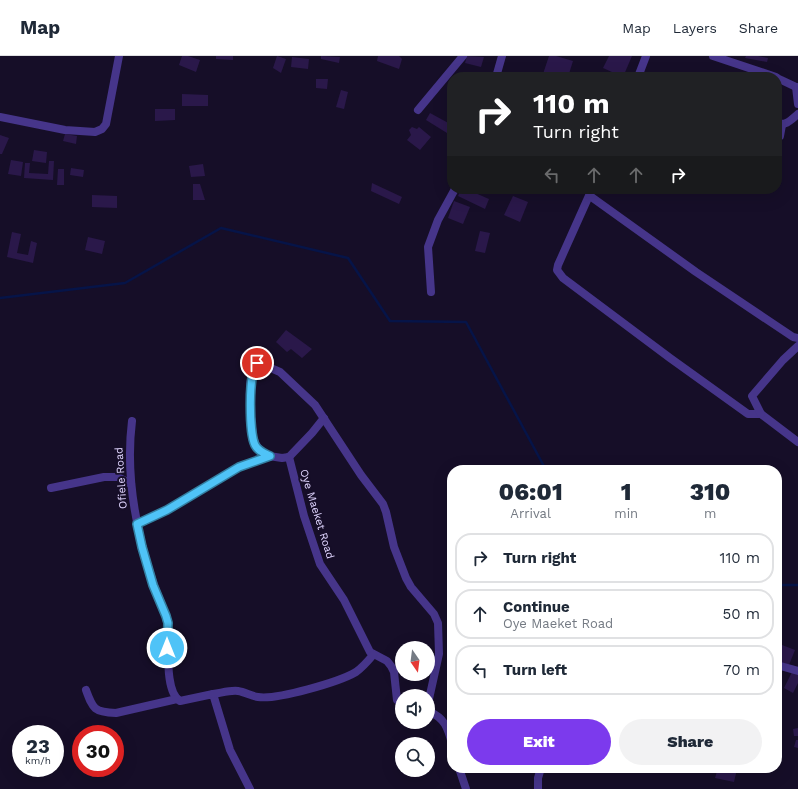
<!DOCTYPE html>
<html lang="en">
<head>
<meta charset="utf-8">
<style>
	body { margin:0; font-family:"Work Sans",sans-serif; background:#f2f2f3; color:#1f2937; height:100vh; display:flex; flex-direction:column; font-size:15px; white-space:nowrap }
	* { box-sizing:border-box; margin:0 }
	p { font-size:13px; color:#747a83 }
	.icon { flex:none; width:22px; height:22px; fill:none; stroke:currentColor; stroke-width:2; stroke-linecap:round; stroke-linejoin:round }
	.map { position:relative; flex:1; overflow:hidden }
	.details { position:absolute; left:447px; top:409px; width:335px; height:308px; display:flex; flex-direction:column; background:#fff; border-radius:16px; box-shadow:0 4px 16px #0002 }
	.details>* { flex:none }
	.hud { position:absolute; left:447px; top:16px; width:335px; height:122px; border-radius:16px; box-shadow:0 4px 16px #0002; background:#202124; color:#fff; overflow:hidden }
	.needle { width:26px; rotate:166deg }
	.tools { position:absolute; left:395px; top:585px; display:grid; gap:8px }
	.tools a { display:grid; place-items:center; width:40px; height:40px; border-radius:50%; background:#fff; box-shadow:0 4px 16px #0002; font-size:20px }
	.speed { position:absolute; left:12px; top:669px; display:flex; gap:8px; font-size:20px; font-weight:700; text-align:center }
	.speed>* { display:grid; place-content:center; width:52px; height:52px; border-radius:50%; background:#fff; box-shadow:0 4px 16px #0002; line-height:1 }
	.speed small { font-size:10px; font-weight:400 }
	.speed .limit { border:6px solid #d22; background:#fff; color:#111 }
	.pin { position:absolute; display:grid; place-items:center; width:34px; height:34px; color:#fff; margin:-17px; border:2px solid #fff; border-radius:50%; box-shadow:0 1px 4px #0007 }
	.me { position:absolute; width:44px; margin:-22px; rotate:0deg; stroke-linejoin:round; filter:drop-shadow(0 0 3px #0008) }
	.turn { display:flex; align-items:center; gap:14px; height:84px; padding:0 20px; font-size:18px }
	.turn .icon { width:52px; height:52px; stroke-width:2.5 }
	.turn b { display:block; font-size:28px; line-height:34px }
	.lanes { display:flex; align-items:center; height:38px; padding:0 20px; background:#0003; justify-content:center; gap:20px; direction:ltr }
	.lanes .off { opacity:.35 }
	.eta { display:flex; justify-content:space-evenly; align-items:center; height:68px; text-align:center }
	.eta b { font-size:24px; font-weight:800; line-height:28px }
	.button { display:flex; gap:8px; margin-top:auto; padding:8px 20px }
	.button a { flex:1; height:46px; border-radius:24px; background:#7c3aed; color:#fff; font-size:16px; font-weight:800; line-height:46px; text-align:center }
	.button a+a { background:#f2f2f3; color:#1f2937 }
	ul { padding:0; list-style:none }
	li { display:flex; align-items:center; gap:12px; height:50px; margin:0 8px 6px; padding:0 12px; border:2px solid #e0e1e3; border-radius:16px }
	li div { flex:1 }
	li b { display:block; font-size:15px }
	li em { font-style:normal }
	header { display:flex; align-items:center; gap:24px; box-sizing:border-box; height:56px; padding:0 20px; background:#fff; border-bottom:1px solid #e0e1e3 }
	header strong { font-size:19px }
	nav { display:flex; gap:22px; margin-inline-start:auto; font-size:14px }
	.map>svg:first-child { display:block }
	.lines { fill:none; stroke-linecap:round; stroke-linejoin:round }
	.stream { stroke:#061448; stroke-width:2.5 }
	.building { fill:#2a184a }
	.minor { stroke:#46358a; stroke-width:8 }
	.route-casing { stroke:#337fa1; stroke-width:10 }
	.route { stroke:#4fc3f7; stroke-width:7 }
	.labels { text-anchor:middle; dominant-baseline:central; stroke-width:4; stroke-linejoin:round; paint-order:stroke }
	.street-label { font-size:11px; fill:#e0d5ff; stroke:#160e28 }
</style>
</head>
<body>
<header>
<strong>Map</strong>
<nav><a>Map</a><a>Layers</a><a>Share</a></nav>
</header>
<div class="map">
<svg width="798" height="733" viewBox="0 0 798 733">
	<rect width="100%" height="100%" fill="#160e28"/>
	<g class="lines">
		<g class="stream">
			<polyline points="0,242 125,227 221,172 348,202 390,265 466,266 546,414"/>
			<polyline points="777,529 798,529"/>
		</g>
	</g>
	<g class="building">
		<polygon points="182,0 188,0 200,4 196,16 179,9"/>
		<polygon points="216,0 233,0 233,4 216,3"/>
		<polygon points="277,0 286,3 281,17 273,12"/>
		<polygon points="321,0 340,1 339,7 321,3"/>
		<polygon points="378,0 399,0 402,3 399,13 377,5"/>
		<polygon points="467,0 484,1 481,11 465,7"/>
		<polygon points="549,0 556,0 573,5 568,21 542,21"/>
		<polygon points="609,0 632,0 623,21 603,12"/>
		<polygon points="746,0 758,0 768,2 767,6 745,2"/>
		<polygon points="292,1 309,3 308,13 291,11"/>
		<polygon points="316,23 328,23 327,33 316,32"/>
		<polygon points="341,34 348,36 344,53 336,51"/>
		<polygon points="182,38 208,39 208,50 182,50"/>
		<polygon points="155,53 175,53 175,64 155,65"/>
		<polygon points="430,57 452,69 447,77 426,64"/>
		<polygon points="412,71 417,73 419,71 431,81 420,94 407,84 411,79 409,74"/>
		<polygon points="65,78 77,80 76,88 63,85"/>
		<polygon points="0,79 9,82 2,98 0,98"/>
		<polygon points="34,94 47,96 46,107 32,105"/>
		<polygon points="11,104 23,106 21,120 8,118"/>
		<polygon points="49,105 54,105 53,124 24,122 25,107 30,107 29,117 48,118"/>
		<polygon points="203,108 205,120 191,121 189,110"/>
		<polygon points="71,112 84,114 83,121 70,119"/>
		<polygon points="58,113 64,113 64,129 57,129"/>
		<polygon points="372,127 402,141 399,148 371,135"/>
		<polygon points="193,128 200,128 205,144 193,144"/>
		<polygon points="461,133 466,133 489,143 485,153 458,140"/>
		<polygon points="92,139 117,140 117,152 92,151"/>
		<polygon points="513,140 528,146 520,166 504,159"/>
		<polygon points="454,145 470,151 463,168 448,162"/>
		<polygon points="480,175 490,177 485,197 475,195"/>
		<polygon points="12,176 21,178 17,197 28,199 31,185 37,187 33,207 7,201"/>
		<polygon points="88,181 105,185 102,198 85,194"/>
		<polygon points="286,274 312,293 302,302 291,293 287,296 276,286"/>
		<polygon points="777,587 795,594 789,609 777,605"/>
		<polygon points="792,616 798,619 798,627 793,637 784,632"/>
		<polygon points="798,672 798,680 794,680 793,673"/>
		<polygon points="796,684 798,684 798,692 794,691"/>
		<polygon points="718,712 737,713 734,726 715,722"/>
	</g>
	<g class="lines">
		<g class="minor">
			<polyline points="713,0 776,21"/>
			<polyline points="496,21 502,0"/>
			<polyline points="638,21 646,0"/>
			<polyline points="777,22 798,32"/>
			<polyline points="796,31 798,48"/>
			<polyline points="418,54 463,0"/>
			<polyline points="0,61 65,74 95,76 102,73 106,68 119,0"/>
			<path d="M 777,67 C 786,70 791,64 798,58"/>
			<polyline points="780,80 782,69"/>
			<polyline points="592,133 558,209 557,214 563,222 670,302 748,358 761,358 798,386"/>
			<polyline points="590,140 696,216 793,281 798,282"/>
			<polyline points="431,236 428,191 438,164 455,133"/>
			<polyline points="761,358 752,340 783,304 798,290"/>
			<path d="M 132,365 C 125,421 136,476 154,529 C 158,541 165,553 167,566 C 170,583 163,635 180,645 L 213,638 L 230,694 L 250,733"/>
			<path d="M 269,400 C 260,396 256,391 253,381 C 251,357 246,331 255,308 L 259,307 L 280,316 L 315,349 L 361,419 L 383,448 L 386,456 L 394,491 L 406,522 L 411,531 L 434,558 L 438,567 L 439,598 L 429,643 L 430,656"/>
			<polyline points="289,401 304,460 320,508 344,544 370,596 387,605 391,610 394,616 397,644 402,647"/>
			<polyline points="289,401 312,377 324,362"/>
			<polyline points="51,432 104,421 118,421 131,428"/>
			<polyline points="137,468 167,454 239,411 269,400 282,402 289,401"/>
			<polyline points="777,609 798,615"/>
			<path d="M 86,634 C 93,653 94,656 116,657 L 177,643"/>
			<path d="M 213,638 C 221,637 230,634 238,635 C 245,636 251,640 258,641 C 277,644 339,626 356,616 C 363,611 368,605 373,599"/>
			<path d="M 428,655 C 445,662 448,672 452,688"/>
			<polyline points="459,712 466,733"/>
			<polyline points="538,733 538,722 541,712"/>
		</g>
	</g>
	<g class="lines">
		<g class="route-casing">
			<path id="route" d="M 167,592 L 168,567 L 166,560 L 153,529 L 142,491 L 137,468 L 167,454 L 239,411 L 270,400 C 264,397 258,395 255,389 C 249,377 248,316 257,307"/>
		</g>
		<use href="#route" class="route"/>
	</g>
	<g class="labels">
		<g class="street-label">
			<text transform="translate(121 422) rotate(-94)">Ofiele Road</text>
			<text transform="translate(317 458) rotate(73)">Oye Maeket Road</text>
		</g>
	</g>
</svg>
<div class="tools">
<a><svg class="needle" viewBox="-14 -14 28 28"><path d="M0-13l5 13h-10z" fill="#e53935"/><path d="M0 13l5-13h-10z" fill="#747a83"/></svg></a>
<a><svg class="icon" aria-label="sound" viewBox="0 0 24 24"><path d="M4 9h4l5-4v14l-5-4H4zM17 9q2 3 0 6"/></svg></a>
<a><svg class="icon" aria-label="search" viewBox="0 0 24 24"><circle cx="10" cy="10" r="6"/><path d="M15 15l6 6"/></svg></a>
</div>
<div class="speed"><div>23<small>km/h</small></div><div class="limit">30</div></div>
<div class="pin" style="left:257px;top:307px;background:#d93025"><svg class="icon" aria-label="arrive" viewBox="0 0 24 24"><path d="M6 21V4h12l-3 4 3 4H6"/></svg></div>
<svg class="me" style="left:167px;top:592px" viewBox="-20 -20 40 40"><circle r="17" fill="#4fc3f7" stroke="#fff" stroke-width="3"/><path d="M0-11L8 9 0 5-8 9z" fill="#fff"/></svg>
<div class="hud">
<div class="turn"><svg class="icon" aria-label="right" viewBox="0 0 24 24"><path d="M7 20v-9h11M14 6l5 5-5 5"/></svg><div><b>110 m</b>Turn right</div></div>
<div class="lanes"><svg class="icon off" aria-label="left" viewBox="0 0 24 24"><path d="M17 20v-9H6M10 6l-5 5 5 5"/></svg><svg class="icon off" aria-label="ahead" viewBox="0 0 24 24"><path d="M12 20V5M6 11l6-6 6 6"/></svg><svg class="icon off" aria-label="ahead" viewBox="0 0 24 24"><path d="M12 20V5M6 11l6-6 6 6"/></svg><svg class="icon" aria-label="right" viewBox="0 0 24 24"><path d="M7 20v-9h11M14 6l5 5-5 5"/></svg></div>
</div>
<section class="details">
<div class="eta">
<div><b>06:01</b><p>Arrival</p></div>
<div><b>1</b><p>min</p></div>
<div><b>310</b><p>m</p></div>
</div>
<ul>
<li><svg class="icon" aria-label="right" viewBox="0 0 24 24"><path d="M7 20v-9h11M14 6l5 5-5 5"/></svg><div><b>Turn right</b></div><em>110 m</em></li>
<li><svg class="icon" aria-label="ahead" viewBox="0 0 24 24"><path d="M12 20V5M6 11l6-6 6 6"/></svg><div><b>Continue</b><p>Oye Maeket Road</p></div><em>50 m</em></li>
<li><svg class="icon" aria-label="left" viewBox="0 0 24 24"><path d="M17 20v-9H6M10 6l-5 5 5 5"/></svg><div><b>Turn left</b></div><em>70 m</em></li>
</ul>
<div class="button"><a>Exit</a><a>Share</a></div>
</section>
</div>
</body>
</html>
